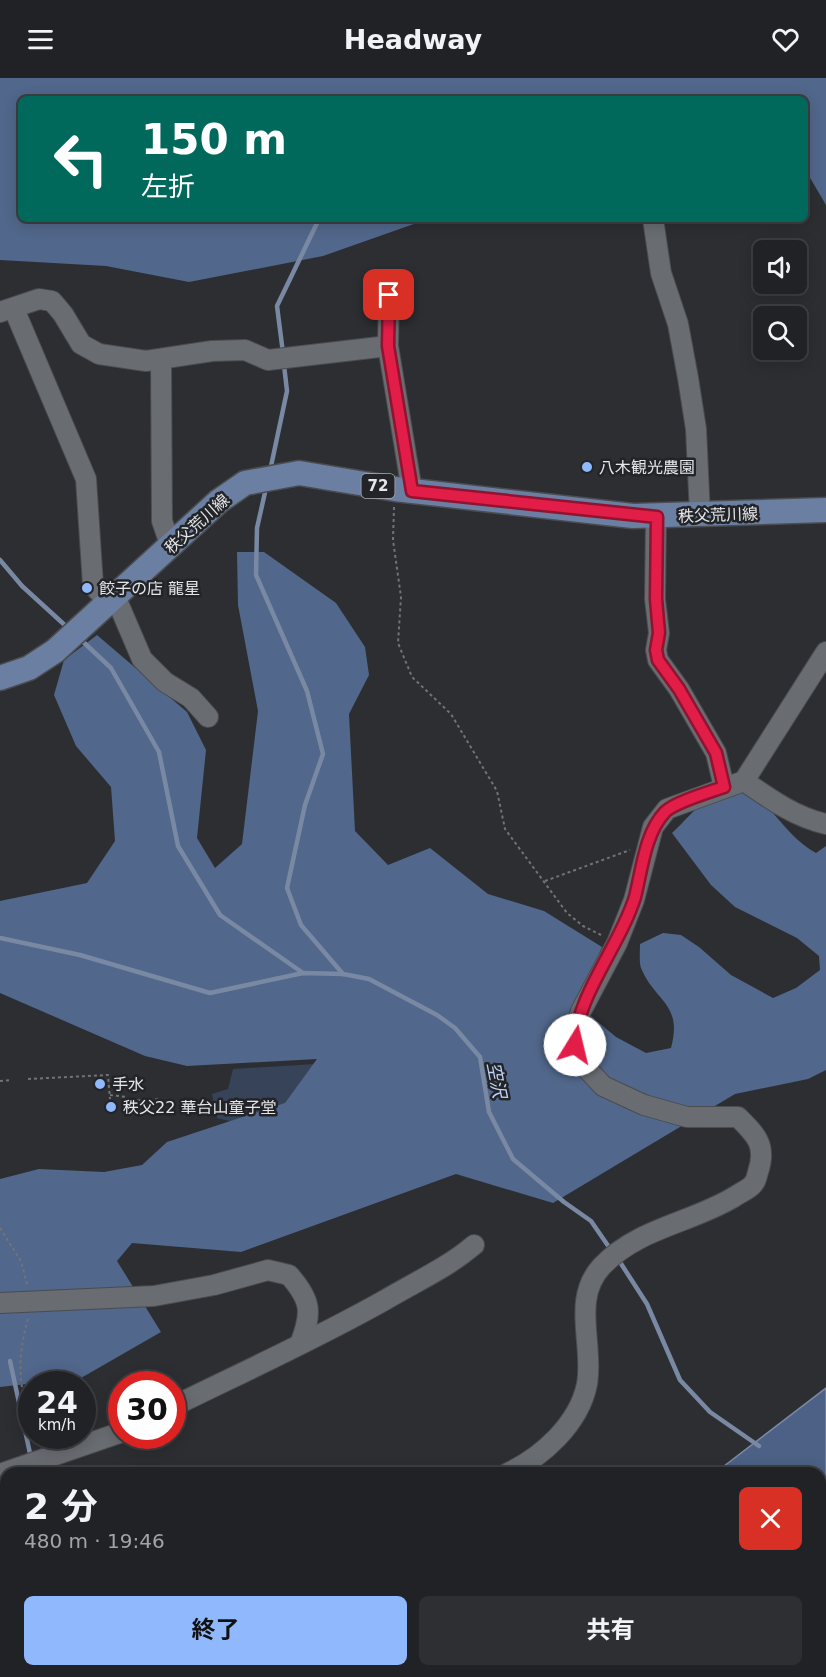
<!DOCTYPE html>
<html lang="ja">
<head>
<meta charset="utf-8">
<style>
	body { margin:0; font-family:"DejaVu Sans","Noto Sans JP",sans-serif; background:#2d2f32; color:#f1f3f6; height:100vh; display:flex; flex-direction:column; font-size:22px; white-space:nowrap }
	* { box-sizing:border-box; margin:0 }
	p { font-size:20px; color:#a2a4a7 }
	.icon { flex:none; width:33px; height:33px; fill:none; stroke:currentColor; stroke-width:2; stroke-linecap:round; stroke-linejoin:round }
	.map { position:relative; flex:1; overflow:hidden }
	.sheet { position:absolute; left:0px; top:1389px; width:826px; height:210px; display:flex; flex-direction:column; background:#212226; border-radius:18px 18px 0 0; box-shadow:0 3px 15px #0003,0 0 0 2px #3e3f43 }
	.sheet>* { flex:none }
	.hud { position:absolute; left:18px; top:18px; width:790px; height:126px; border-radius:9px; box-shadow:0 3px 15px #0003,0 0 0 2px #3e3f43; background:#00695c; color:#fff; overflow:hidden }
	.fabs { position:absolute; left:753px; top:162px; display:grid; gap:12px }
	.fabs a { display:grid; place-items:center; width:54px; height:54px; border-radius:9px; background:#212226; box-shadow:0 3px 15px #0003,0 0 0 2px #3e3f43; font-size:30px }
	.speed { position:absolute; left:18px; top:1293px; display:flex; gap:12px; font-size:30px; font-weight:700; text-align:center }
	.speed>* { display:grid; place-content:center; width:78px; height:78px; border-radius:50%; background:#212226; box-shadow:0 3px 15px #0003,0 0 0 2px #3e3f43; line-height:1 }
	.speed small { font-size:15px; font-weight:400 }
	.speed .limit { border:9px solid #d22; background:#fff; color:#111 }
	.pin { position:absolute; display:grid; place-items:center; width:51px; height:51px; color:#fff; margin:-26px; border-radius:12px; box-shadow:0 3px 9px #0006 }
	.me { position:absolute; width:66px; margin:-33px; rotate:9deg; stroke-linejoin:round; filter:drop-shadow(0 0 4px #0008) }
	.turn { display:flex; align-items:center; gap:21px; height:126px; padding:0 24px; font-size:27px }
	.turn .icon { width:78px; height:78px; stroke-width:2.5 }
	.turn b { display:block; font-size:42px; line-height:51px }
	.round { display:grid; place-items:center; flex:none; width:63px; height:63px; border-radius:9px; background:#2d2f32 }
	.summary { display:flex; align-items:center; justify-content:space-between; height:102px; padding:0 24px }
	h1 { font-size:36px; font-weight:700; line-height:45px }
	.primary-button { display:flex; gap:12px; margin-top:auto; padding:12px 24px }
	.primary-button a { flex:1; height:69px; border-radius:9px; background:#90b8fd; color:#111; font-size:24px; font-weight:700; line-height:69px; text-align:center }
	.primary-button a+a { background:#2d2f32; color:#f1f3f6 }
	header { display:flex; justify-content:space-between; align-items:center; height:78px; padding:0 24px; background:#212226; font-size:27px; font-weight:700 }
	.map>svg:first-child { display:block }
	.green { fill:#364359 }
	.forest { fill:#51678b }
	.water { fill:#4c6185; stroke:#7a89a3; stroke-width:1.5 }
	.lines { fill:none; stroke-linecap:round; stroke-linejoin:round }
	.stream { stroke:#7a89a3; stroke-width:4.5 }
	.minor-casing { stroke:#4a4c50; stroke-width:22 }
	.major-casing { stroke:#4a4c50; stroke-width:27 }
	.path { stroke:#717377; stroke-width:2; stroke-dasharray:3 3; stroke-linecap:butt }
	.minor { stroke:#696c71; stroke-width:20 }
	.major { stroke:#6a7fa2; stroke-width:24 }
	.route-casing { stroke:#92132f; stroke-width:15 }
	.route { stroke:#e11d48; stroke-width:10 }
	.poi-dot { fill:#90b8fd; stroke:#222428; stroke-width:2 }
	.labels { text-anchor:middle; dominant-baseline:central; stroke-width:5; stroke-linejoin:round; paint-order:stroke }
	.shield { fill:#222428; stroke:#aaacaf; stroke-width:1.5 }
	.shield-label { font-size:15px; font-weight:bold; fill:#e4e6e9 }
	.poi-label { font-size:16px; fill:#e4e6e9; stroke:#222428; text-anchor:start }
	.street-label { font-size:16px; fill:#e4e6e9; stroke:#222428 }
	.water-label { font-size:18px; font-style:italic; fill:#bdd3f7; stroke:#222428 }
</style>
</head>
<body>
<header><svg class="icon" aria-label="menu" viewBox="0 0 24 24"><path d="M4 6h16M4 12h16M4 18h16"/></svg>Headway<svg class="icon" aria-label="heart" viewBox="0 0 24 24"><path d="M12 20l-8-8c-3-5 5-10 8-4 3-6 11-1 8 4z"/></svg></header>
<div class="map">
<svg width="826" height="1599" viewBox="0 0 826 1599">
	<rect width="100%" height="100%" fill="#2c2e32"/>
	<polygon class="green" points="331,985 374,1000 246,1047 217,1040 212,1016 228,1011 233,991"/>
	<g class="forest">
		<polygon points="0,0 826,0 826,127 806,93 806,21 21,21 21,141 428,141 323,178 189,204 106,188 0,182"/>
		<path d="M 237,474 L 264,474 L 336,525 L 365,569 L 369,597 L 349,636 L 355,753 L 388,787 L 430,770 L 488,816 L 544,833 L 602,869 L 579,928 L 616,959 L 646,975 L 671,970 C 683,925 655,924 641,890 C 639,884 640,873 640,866 L 663,855 L 681,857 L 699,869 L 731,897 L 773,920 L 796,910 L 820,892 L 819,878 L 797,860 L 735,829 L 711,807 L 672,755 C 683,745 694,731 706,723 C 719,715 747,709 759,720 C 780,740 790,760 816,775 L 826,768 L 826,992 L 808,1001 L 735,1016 L 553,1125 L 456,1096 L 241,1174 L 132,1165 L 117,1183 L 161,1254 L 81,1300 L 0,1309 L 0,1101 L 39,1091 L 104,1094 L 142,1087 L 167,1064 L 285,1025 L 317,981 L 187,988 L 145,978 L 0,915 L 0,823 L 87,805 L 115,763 L 111,709 L 76,668 L 54,617 L 64,582 L 97,557 L 187,634 L 206,672 L 197,760 L 215,790 L 242,766 L 258,633 L 238,527 Z"/>
		<polygon points="181,1593 397,1593 389,1599 141,1599"/>
	</g>
	<g class="water">
		<polygon points="826,1310 826,1493 821,1497 820,1395 715,1395"/>
		<polygon points="397,1593 658,1593 649,1599 389,1599"/>
	</g>
	<g class="lines">
		<g class="stream">
			<polyline points="283,275 277,228 319,141"/>
			<polyline points="270,393 287,313 284,287"/>
			<polyline points="266,410 257,450 256,497 307,613 323,676 305,727 287,810 301,847 343,896"/>
			<polyline points="0,482 22,508 68,550"/>
			<polyline points="78,559 111,590 159,674 178,768 220,837 303,895"/>
			<polyline points="0,860 80,877 210,915 303,895 343,896 369,901 437,937 455,950 480,979 489,1034 513,1081 564,1124 591,1143 611,1172"/>
			<polyline points="618,1181 647,1226 680,1302 710,1334 759,1368"/>
			<polyline points="10,1283 31,1380"/>
			<polyline points="108,1593 111,1599"/>
		</g>
		<g class="minor-casing">
			<g id="minor">
				<polyline points="653,141 661,195 678,246 688,300 696,351 700,437"/>
				<polyline points="389,217 388,268 412,413"/>
				<polyline points="14,231 86,401 93,507 108,524"/>
				<polyline points="0,234 39,221 52,223 63,236 81,266 99,276 146,283 212,273 245,272 268,282 388,268"/>
				<polyline points="161,281 162,443 171,469"/>
				<polyline points="656,439 655,521 659,555 656,572 658,582 679,611 716,675 724,709"/>
				<polyline points="115,518 142,581 165,604 191,620 208,639"/>
				<path d="M 744,703 C 770,721 795,739 826,746"/>
				<path d="M 0,1225 L 154,1218 L 214,1207 L 268,1192 L 289,1197 C 312,1223 312,1235 300,1266"/>
				<path d="M 172,1329 C 243,1294 316,1261 385,1222 C 415,1204 447,1190 474,1167"/>
				<path d="M 508,1395 C 542,1379 579,1346 587,1306 C 594,1266 571,1221 602,1188 C 638,1150 691,1145 734,1119 C 739,1115 750,1111 753,1106 C 756,1104 757,1097 758,1094 C 767,1067 756,1057 738,1039 L 687,1039 L 644,1027 L 603,1008 L 580,983 L 575,967 L 575,951 L 581,933 L 617,865 L 634,822 L 653,749 L 667,731 L 744,703 L 826,574"/>
				<polyline points="0,1396 122,1354"/>
			</g>
		</g>
		<g class="major-casing">
			<polyline id="major" points="0,600 29,590 55,573 219,423 245,405 299,395 395,411 633,438 826,432"/>
		</g>
		<g class="path">
			<polyline points="394,429 393,462 401,519 398,565 412,599 451,636 497,713 505,751 567,835 583,848 601,857"/>
			<polyline points="545,803 630,772"/>
			<polyline points="28,1001 108,997 110,1021"/>
			<polyline points="0,1003 12,1002"/>
			<polyline points="110,1017 126,1019 128,1023 161,1021"/>
			<polyline points="0,1150 21,1183 27,1206"/>
			<path d="M 28,1241 C 16,1282 19,1310 32,1351"/>
			<polyline points="34,1358 36,1366"/>
			<polyline points="0,1571 6,1570"/>
		</g>
		<use href="#minor" class="minor"/>
		<use href="#major" class="major"/>
	</g>
	<g class="lines">
		<g class="route-casing">
			<path id="route" d="M 389,217 L 388,268 L 412,413 L 657,439 L 656,521 L 659,555 L 656,572 L 658,582 L 679,611 L 716,675 L 724,709 C 710,714 675,724 665,734 C 645,755 642,791 635,819 C 620,868 576,918 575,967"/>
		</g>
		<use href="#route" class="route"/>
	</g>
	<g class="poi-dot">
		<circle cx="587" cy="389" r="6"/>
		<circle cx="87" cy="510" r="6"/>
		<circle cx="100" cy="1006" r="6"/>
		<circle cx="111" cy="1029" r="6"/>
	</g>
	<g class="labels">
		<rect class="shield" x="361.5" y="396" width="33" height="24" rx="4.5"/>
		<g class="shield-label">
			<text x="378" y="408">72</text>
		</g>
		<g class="poi-label">
			<text x="599" y="389">八木観光農園</text>
			<text x="99" y="510">餃子の店 龍星</text>
			<text x="112" y="1006">手水</text>
			<text x="123" y="1029">秩父22 華台山童子堂</text>
		</g>
		<g class="street-label">
			<text transform="translate(718 437) rotate(-2)">秩父荒川線</text>
			<text transform="translate(197 446) rotate(-42)">秩父荒川線</text>
		</g>
		<g class="water-label">
			<text transform="translate(497 1002) rotate(79)">空沢</text>
		</g>
	</g>
</svg>
<div class="fabs">
<a><svg class="icon" aria-label="sound" viewBox="0 0 24 24"><path d="M4 9h4l5-4v14l-5-4H4zM17 9q2 3 0 6"/></svg></a>
<a><svg class="icon" aria-label="search" viewBox="0 0 24 24"><circle cx="10" cy="10" r="6"/><path d="M15 15l6 6"/></svg></a>
</div>
<div class="speed"><div>24<small>km/h</small></div><div class="limit">30</div></div>
<div class="pin" style="left:389px;top:217px;background:#d93025"><svg class="icon" aria-label="arrive" viewBox="0 0 24 24"><path d="M6 21V4h12l-3 4 3 4H6"/></svg></div>
<svg class="me" style="left:575px;top:967px" viewBox="-20 -20 40 40"><circle r="19" fill="#fff"/><path d="M0-13L10 11 0 6-10 11z" fill="#e11d48"/></svg>
<div class="hud">
<div class="turn"><svg class="icon" aria-label="left" viewBox="0 0 24 24"><path d="M17 20v-9H6M10 6l-5 5 5 5"/></svg><div><b>150 m</b>左折</div></div>
</div>
<section class="sheet">
<div class="summary"><div><h1>2 分</h1><p>480 m · 19:46</p></div><a class="round" style="background:#d93025;color:#fff"><svg class="icon" aria-label="close" viewBox="0 0 24 24"><path d="M6 6l12 12M18 6L6 18"/></svg></a></div>
<div class="primary-button"><a>終了</a><a>共有</a></div>
</section>
</div>
</body>
</html>
